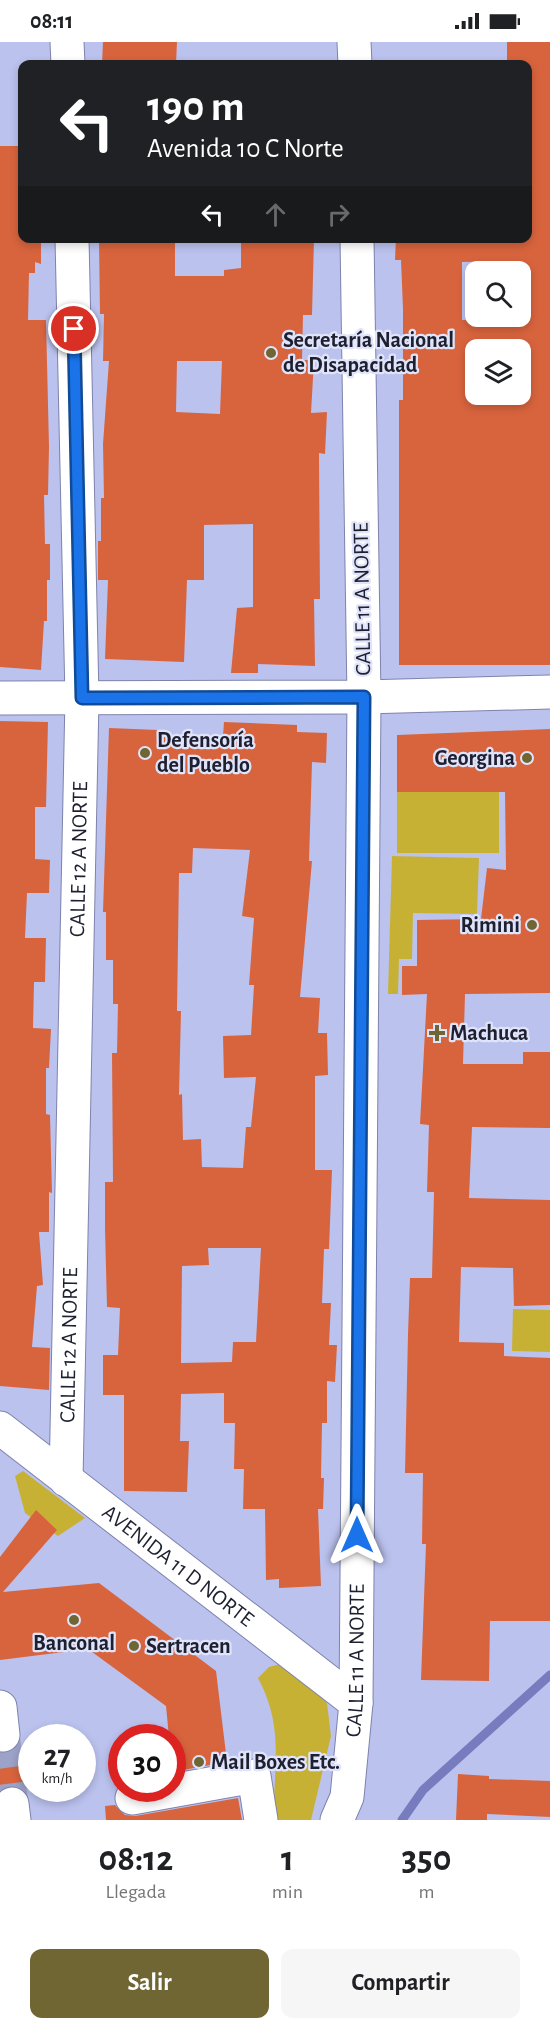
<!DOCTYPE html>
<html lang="es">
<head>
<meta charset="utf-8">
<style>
	body { margin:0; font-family:"Alegreya Sans",sans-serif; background:#f6f6f6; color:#202124; height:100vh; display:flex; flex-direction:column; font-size:22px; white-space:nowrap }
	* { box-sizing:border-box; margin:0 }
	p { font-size:20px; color:#757577 }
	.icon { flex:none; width:33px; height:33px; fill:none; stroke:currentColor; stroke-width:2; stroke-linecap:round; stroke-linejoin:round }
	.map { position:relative; height:1778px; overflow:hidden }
	.details { display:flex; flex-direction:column; background:#fff; flex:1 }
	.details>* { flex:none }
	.guide { position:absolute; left:18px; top:18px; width:514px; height:183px; border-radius:12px; box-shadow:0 3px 9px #0003; background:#202124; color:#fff; overflow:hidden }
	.tools { position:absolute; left:465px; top:219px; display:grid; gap:12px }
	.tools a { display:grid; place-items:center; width:66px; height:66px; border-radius:12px; background:#fff; box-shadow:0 3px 9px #0003; font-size:30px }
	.speed { position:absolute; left:18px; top:1682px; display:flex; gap:12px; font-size:30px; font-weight:700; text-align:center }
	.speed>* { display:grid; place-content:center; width:78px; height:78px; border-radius:50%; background:#fff; box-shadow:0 3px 9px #0003; line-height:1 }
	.speed small { font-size:15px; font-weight:400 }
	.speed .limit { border:9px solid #d22; background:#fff; color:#111 }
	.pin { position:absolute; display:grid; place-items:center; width:51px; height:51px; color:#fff; margin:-26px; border:3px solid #fff; border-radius:50%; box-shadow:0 2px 6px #0007 }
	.me { position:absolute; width:66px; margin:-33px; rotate:0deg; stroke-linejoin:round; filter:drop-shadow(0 0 4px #0008) }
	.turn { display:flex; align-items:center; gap:21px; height:126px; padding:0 30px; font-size:27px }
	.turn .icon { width:78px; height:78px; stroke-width:2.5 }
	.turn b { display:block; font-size:42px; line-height:51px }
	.lanes { display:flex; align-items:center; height:57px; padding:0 30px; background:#0003; justify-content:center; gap:30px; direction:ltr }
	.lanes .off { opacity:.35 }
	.eta { display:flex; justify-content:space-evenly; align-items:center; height:102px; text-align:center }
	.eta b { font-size:36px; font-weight:700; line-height:42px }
	.button { display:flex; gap:12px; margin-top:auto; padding:12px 30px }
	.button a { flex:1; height:69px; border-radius:12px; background:#706633; color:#fff; font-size:24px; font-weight:700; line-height:69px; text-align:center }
	.button a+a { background:#f6f6f6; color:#202124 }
	.status { display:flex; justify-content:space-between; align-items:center; height:42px; padding:0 30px; background:#fff; direction:ltr }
	.status svg { height:16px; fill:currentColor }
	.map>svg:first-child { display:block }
	.green { fill:#c7b134 }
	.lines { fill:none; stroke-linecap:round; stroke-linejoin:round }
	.stream { stroke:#767cbd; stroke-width:9 }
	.building { fill:#d8643e; fill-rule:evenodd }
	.minor-tunnel { stroke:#9ca2c8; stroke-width:33; stroke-dasharray:33 16; stroke-linecap:butt }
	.minor-casing { stroke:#7e83ad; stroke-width:35 }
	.minor { stroke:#fff; stroke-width:33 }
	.route-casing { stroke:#114b97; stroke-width:15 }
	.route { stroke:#1a73e8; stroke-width:10 }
	.poi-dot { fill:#706633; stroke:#e0e4fb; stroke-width:2 }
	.labels { text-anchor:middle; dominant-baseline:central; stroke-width:4.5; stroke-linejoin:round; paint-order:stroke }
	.poi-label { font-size:22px; font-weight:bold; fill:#1e2030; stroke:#e0e4fb; text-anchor:start }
	.street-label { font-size:22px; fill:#1e2030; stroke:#e0e4fb }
</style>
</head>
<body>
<div class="status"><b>08:11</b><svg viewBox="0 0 49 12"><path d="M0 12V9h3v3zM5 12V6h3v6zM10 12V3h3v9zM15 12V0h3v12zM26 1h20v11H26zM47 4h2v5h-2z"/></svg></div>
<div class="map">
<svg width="550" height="1778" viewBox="0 0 550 1778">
	<rect width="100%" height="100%" fill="#bbc2ee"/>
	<g class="green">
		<rect x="397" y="750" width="102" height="61"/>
		<polygon points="392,814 479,816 477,872 413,871 412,917 399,917 398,952 388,952"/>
		<polygon points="513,1267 550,1268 550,1310 512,1309"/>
		<polygon points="23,1429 85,1476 58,1494 25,1471 15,1434"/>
		<path d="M 284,1621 L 327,1661 L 331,1694 L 311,1778 L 274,1778 C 273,1723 285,1687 258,1636 L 269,1625 Z"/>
	</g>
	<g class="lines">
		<polyline class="stream" points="402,1778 423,1748 550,1633"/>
	</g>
	<g class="building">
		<polygon points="103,0 177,0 176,22 102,22"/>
		<path d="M 507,0 L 550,0 L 550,623 L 399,623 L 399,358 L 403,358 L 403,267 L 401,218 L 395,218 L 396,196 L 528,196 L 528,22 L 507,22 ZM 511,219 L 511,226 L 520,226 L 520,274 L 507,274 L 507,278 L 462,278 L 462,220 ZM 476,308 L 520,308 L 520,352 L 476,352 Z"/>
		<polygon points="0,104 22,104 22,196 41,196 41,222 35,220 35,231 29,231 28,278 46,278 49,405 48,453 44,453 45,502 50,502 50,538 47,538 47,579 44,579 41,628 0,625"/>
		<path d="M 99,196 L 175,196 L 175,234 L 224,234 L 224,228 L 241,226 L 241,196 L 314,196 L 312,273 L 303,273 L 302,318 L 314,318 L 311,371 L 327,370 L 325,412 L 319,411 L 320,557 L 314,557 L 315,624 L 258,622 L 258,631 L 231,631 L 237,566 L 253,565 L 253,482 L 204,483 L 204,538 L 187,538 L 184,620 L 105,617 L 108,538 L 98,538 L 98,499 L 101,499 L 101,456 L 104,456 L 103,402 L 109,319 L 103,319 L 104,272 L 100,272 ZM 177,319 L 222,319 L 220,372 L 176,370 Z"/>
		<polygon points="0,679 48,680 46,765 35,765 35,817 50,818 49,851 27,851 25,896 46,896 45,940 34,940 33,986 51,987 49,1026 46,1026 46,1072 50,1073 52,1151 49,1150 49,1190 39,1190 43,1243 37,1244 32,1305 50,1306 49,1348 0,1344"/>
		<path d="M 224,680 L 297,683 L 297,690 L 327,691 L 326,721 L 312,720 L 309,819 L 312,819 L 300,955 L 320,956 L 318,991 L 327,991 L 328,1033 L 315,1034 L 315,1128 L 332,1128 L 329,1207 L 324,1207 L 322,1261 L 331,1261 L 329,1303 L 337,1303 L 335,1340 L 327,1339 L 327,1381 L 322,1381 L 321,1436 L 324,1436 L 323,1467 L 318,1467 L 321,1544 L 279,1546 L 279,1537 L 266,1538 L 265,1467 L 243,1467 L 244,1427 L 234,1427 L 235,1381 L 224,1381 L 224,1351 L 181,1352 L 180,1399 L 189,1399 L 187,1450 L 124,1449 L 124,1353 L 103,1353 L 103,1313 L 118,1313 L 120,1266 L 107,1265 L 105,1187 L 105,1140 L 113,1140 L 112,1011 L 117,1011 L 118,962 L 113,962 L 113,918 L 106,918 L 106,870 L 103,870 L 109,686 L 158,688 L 158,695 L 223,694 ZM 193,806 L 250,808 L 242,874 L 254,876 L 249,943 L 254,943 L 251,993 L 223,994 L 224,1036 L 256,1035 L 251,1085 L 246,1085 L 243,1126 L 202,1125 L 201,1097 L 183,1098 L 182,1052 L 179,1053 L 181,969 L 177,969 L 179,831 L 192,831 ZM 208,1206 L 261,1206 L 256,1300 L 233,1300 L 232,1320 L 181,1321 L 182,1224 L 209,1223 Z"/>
		<polygon points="550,687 550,951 465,952 463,1022 523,1022 523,1010 550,1010 550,1086 472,1085 469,1156 550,1158 550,1263 514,1264 513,1226 461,1225 459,1300 504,1301 504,1314 550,1316 550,1579 490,1579 489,1639 421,1638 426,1502 422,1502 423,1431 405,1431 408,1292 410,1236 432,1236 434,1150 427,1150 429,1083 420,1082 427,952 402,953 402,924 417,924 417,878 481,877 487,826 506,828 505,750 397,750 397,693"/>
		<polygon points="36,1468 57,1488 3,1550 99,1541 216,1629 227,1720 172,1730 172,1695 169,1695 166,1664 88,1607 0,1618 0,1515"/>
		<polygon points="18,1703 24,1748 10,1743 0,1748 0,1711 14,1708"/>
		<polygon points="458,1732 489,1734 489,1737 550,1739 550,1775 487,1772 487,1778 456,1778"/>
		<polygon points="238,1756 242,1778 106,1778 105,1764 115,1763 125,1773 135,1774"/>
	</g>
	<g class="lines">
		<polyline class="minor-tunnel" points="3,1693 12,1762"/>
		<g class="minor-casing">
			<g id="minor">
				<polyline points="67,0 68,22"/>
				<polyline points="354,0 355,22"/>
				<polyline points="0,656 364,655 550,650"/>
				<path id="s1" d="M 0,1386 L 356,1661"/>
				<path id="s2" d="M 66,1438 L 82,656 L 72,196"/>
				<polyline points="0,1665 3,1693"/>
				<polyline points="132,1756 254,1734 261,1778"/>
				<polyline points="12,1762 14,1778"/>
				<path id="s3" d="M 337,1778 L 347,1755 L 356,1661 L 364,655 L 357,196"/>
			</g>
		</g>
		<use href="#minor" class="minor"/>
	</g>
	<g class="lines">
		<g class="route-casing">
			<polyline id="route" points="74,287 82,656 364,655 357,1493"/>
		</g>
		<use href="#route" class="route"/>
	</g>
	<g class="poi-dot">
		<circle cx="271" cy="311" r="6"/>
		<circle cx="145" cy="711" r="6"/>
		<circle cx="527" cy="716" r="6"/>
		<circle cx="532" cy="883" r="6"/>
		<path d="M434 982h6v6h6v6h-6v6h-6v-6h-6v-6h6z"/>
		<circle cx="74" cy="1578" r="6"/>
		<circle cx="134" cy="1604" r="6"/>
		<circle cx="199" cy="1720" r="6"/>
	</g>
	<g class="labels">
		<g class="poi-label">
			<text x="283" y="298">Secretaría Nacional<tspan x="283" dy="25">de Disapacidad</tspan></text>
			<text x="157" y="698">Defensoría<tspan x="157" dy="25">del Pueblo</tspan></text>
			<text x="515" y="716" text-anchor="end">Georgina</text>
			<text x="520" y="883" text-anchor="end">Rimini</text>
			<text x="450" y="991">Machuca</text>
			<text x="74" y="1601" text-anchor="middle">Banconal</text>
			<text x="146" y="1604">Sertracen</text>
			<text x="211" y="1720">Mail Boxes Etc.</text>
		</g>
		<g class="street-label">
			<text transform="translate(362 557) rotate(-91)">CALLE 11 A NORTE</text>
			<text stroke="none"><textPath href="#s2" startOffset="621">CALLE 12 A NORTE</textPath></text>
			<text stroke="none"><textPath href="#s2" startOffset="135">CALLE 12 A NORTE</textPath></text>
			<text stroke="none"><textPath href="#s1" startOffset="225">AVENIDA 11 D NORTE</textPath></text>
			<text stroke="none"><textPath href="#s3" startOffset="162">CALLE 11 A NORTE</textPath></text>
		</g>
	</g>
</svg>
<div class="tools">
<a><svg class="icon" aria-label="search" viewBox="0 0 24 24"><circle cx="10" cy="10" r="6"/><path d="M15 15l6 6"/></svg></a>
<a><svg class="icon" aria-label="layers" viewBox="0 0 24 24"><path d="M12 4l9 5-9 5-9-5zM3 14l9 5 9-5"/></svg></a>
</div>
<div class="speed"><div>27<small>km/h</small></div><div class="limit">30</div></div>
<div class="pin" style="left:74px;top:287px;background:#d93025"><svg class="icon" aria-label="arrive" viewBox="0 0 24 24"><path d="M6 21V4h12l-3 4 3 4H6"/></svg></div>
<svg class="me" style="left:357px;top:1493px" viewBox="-20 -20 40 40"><path d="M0-17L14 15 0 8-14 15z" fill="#1a73e8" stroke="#fff" stroke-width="4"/></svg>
<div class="guide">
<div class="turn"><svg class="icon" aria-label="left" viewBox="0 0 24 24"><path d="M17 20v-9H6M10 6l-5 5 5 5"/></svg><div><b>190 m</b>Avenida 10 C Norte</div></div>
<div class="lanes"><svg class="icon" aria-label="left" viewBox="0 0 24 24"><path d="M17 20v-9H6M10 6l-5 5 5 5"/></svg><svg class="icon off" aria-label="ahead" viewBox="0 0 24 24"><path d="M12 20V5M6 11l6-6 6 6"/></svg><svg class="icon off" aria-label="right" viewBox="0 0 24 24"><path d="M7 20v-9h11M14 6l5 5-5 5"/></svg></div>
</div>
</div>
<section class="details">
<div class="eta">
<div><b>08:12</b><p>Llegada</p></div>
<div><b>1</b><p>min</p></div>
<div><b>350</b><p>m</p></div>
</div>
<div class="button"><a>Salir</a><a>Compartir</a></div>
</section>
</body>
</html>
